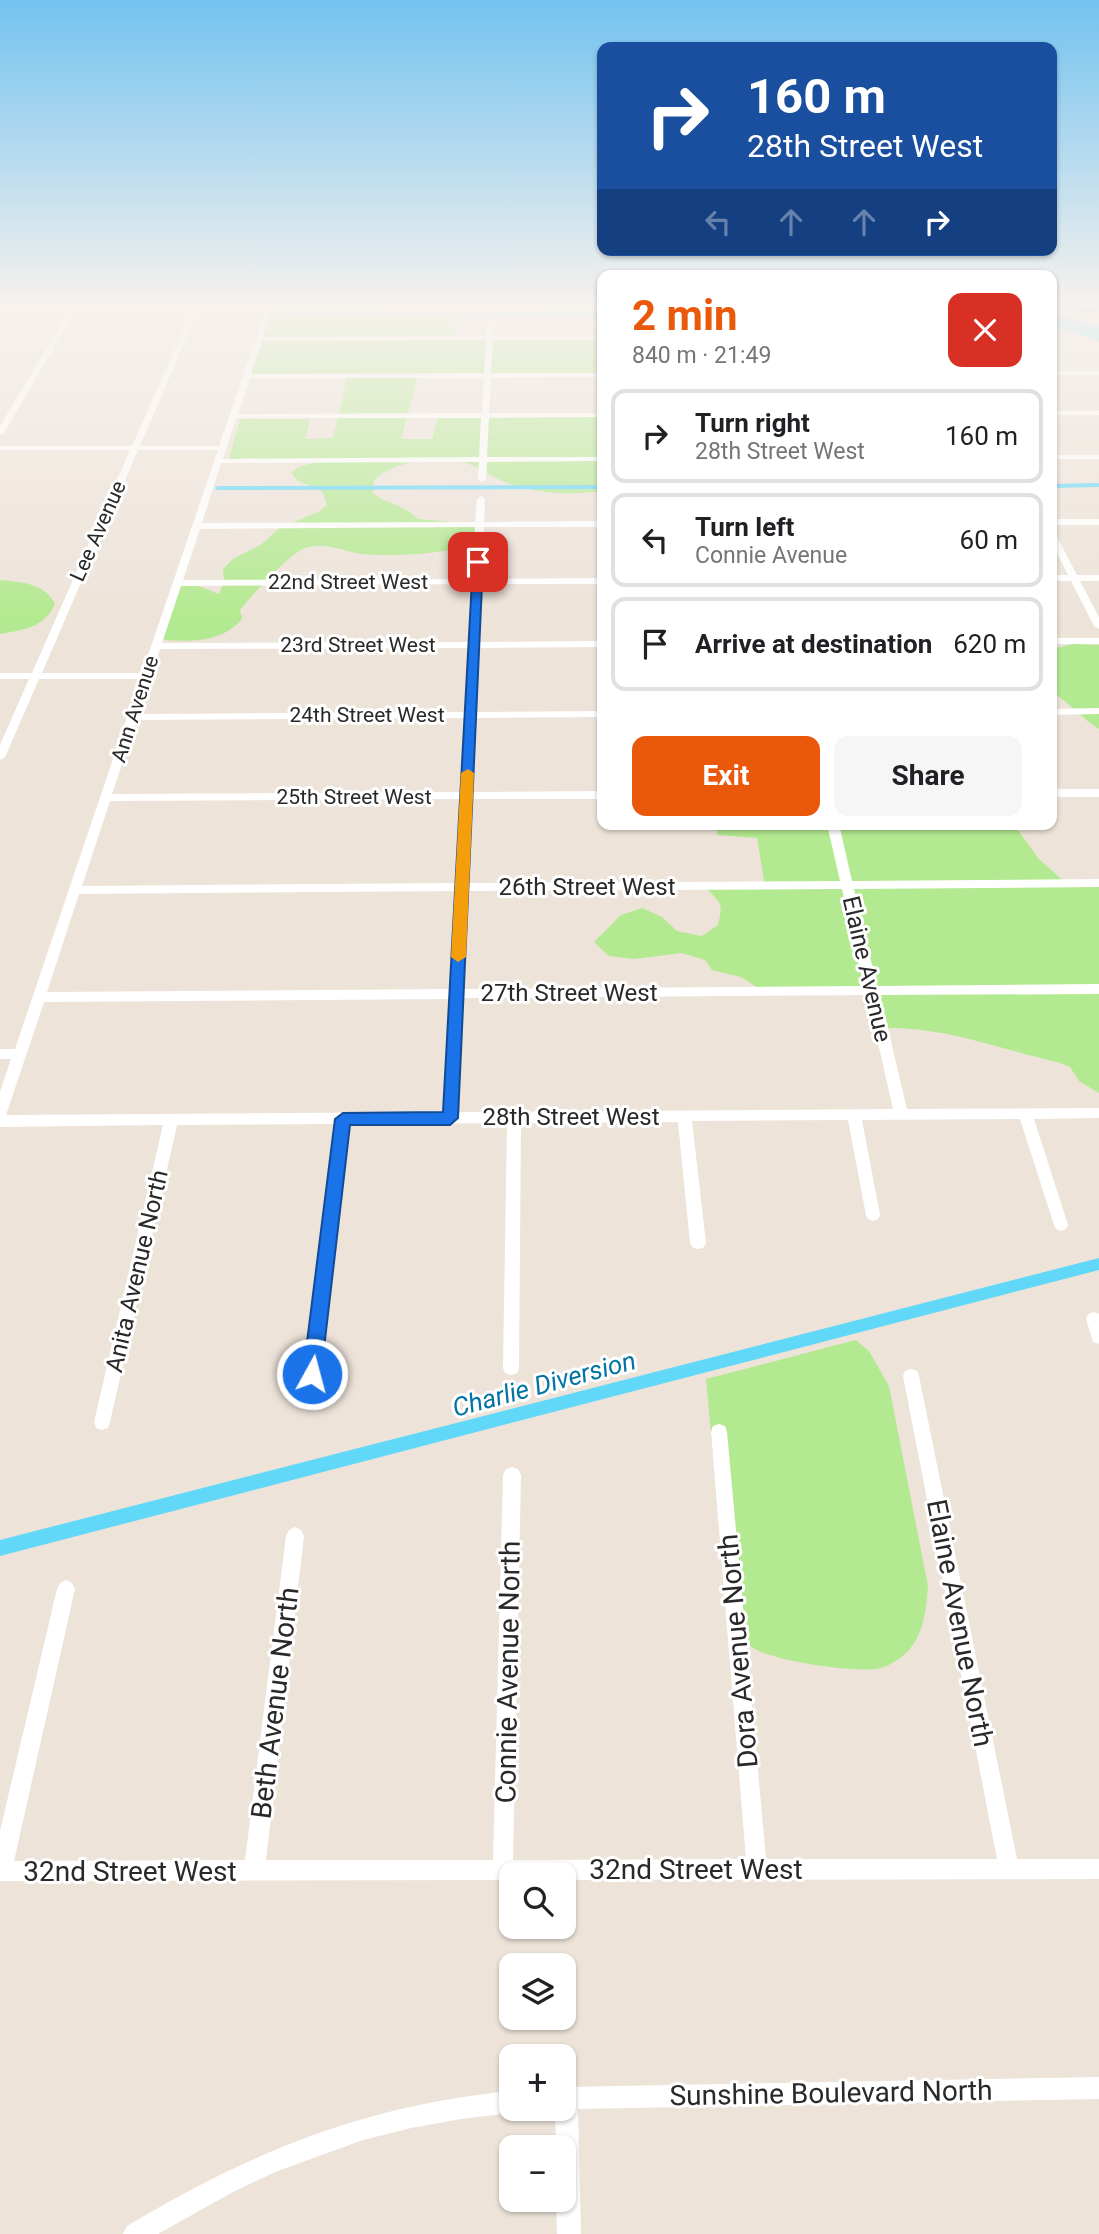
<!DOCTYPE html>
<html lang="en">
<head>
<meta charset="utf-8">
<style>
	body { margin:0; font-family:Roboto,sans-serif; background:#f6f6f6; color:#202124; height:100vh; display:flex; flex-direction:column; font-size:26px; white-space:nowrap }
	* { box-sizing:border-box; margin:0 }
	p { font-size:23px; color:#757577 }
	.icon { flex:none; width:38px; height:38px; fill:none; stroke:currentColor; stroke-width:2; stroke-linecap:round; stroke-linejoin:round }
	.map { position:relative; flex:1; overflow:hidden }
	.sheet { position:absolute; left:597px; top:270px; width:460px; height:560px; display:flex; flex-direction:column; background:#fff; border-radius:14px; box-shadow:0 2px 5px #0004 }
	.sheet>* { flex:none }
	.banner { position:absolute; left:597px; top:42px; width:460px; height:214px; border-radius:14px; box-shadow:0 2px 5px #0004; background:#1a4fa0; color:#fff; overflow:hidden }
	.tools { position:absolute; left:499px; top:1862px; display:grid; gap:14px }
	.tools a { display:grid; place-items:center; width:77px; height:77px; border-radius:14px; background:#fff; box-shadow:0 2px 5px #0004; font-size:35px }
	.pin { position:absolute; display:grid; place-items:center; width:60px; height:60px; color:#fff; margin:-30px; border-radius:14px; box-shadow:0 4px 10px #0006 }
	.me { position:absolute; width:77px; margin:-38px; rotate:7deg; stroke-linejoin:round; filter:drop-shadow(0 0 5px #0008) }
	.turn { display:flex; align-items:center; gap:24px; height:147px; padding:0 35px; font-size:32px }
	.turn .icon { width:91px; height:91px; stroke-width:2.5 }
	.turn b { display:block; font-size:49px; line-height:60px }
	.lanes { display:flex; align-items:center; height:66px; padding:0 35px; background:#0003; justify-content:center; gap:35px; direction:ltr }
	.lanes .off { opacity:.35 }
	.round { display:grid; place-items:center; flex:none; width:74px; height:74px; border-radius:14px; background:#f6f6f6 }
	.overview { display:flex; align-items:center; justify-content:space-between; height:119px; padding:0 35px }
	h1 { font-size:42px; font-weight:700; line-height:52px; color:#ea580c }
	.primary-button { display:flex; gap:14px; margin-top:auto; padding:14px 35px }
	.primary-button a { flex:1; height:80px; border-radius:14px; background:#ea580c; color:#fff; font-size:28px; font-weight:700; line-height:80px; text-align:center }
	.primary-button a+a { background:#f6f6f6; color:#202124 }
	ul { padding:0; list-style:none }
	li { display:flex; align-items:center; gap:21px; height:94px; margin:0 14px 10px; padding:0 21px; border:4px solid #e0e0e0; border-radius:14px }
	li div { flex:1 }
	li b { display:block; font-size:26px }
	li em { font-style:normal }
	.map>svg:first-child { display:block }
	.green { fill:#b3e990 }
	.water { fill:#62d8f9 }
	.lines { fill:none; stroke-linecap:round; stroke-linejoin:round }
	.canal { fill:#62d8f9; fill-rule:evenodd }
	.minor { fill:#fff; fill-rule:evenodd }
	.route { fill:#1a73e8; stroke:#114b97; stroke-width:2 }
	.slow { fill:#f59e0b }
	.labels { text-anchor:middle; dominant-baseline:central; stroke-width:6; stroke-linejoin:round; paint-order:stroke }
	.far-street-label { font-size:21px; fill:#292929; stroke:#fff }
	.street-label { font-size:24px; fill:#292929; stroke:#fff }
	.water-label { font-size:26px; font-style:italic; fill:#0274a4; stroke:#fff }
	.near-street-label { font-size:28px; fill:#292929; stroke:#fff }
</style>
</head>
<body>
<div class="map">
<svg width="1099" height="2234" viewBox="0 0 1099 2234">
	<rect width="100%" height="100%" fill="#ede3d9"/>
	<g class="green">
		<path d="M 276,306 L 374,306 L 376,313 L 457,314 L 454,339 L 599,339 L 602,373 L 419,373 L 401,439 L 432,439 L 438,417 L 602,416 L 602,491 C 574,495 542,494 516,486 C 498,481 484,469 466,463 C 443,455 390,461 374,481 L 373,493 C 389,506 401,502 418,519 L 464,523 L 481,531 L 486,542 C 453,553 398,557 363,554 C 343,552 327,541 305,548 C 290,553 251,596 240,610 L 242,619 C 222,642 193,642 164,640 L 163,634 L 177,581 L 194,584 L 219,594 L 224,582 L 223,569 L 233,559 L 262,544 L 278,529 L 320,511 L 327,505 L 322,491 L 298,481 L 291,473 L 298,467 L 317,462 L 247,458 L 228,462 L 240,419 L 310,419 L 305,439 L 333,438 L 348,374 L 247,375 L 269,309 Z"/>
		<path d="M 0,580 C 21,582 45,583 55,604 C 44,628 23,630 0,634 Z"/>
		<path d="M 1074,644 L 1099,645 L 1099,729 C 1081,718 1069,702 1052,692 L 1052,649 Z"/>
		<path d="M 718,824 L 1015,826 L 1039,859 L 1068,885 L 1099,887 L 1099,1093 L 1079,1081 L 1070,1067 L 1057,1062 C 989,1046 942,1025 870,1028 L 861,991 L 763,991 L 741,977 L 712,970 L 705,960 L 682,953 L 634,959 L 609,956 L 594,942 L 621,915 L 642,908 L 662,917 L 677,931 L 702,936 L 718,925 C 724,900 720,905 706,887 L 765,886 L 757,838 L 717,835 Z"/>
		<path d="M 856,1340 L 869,1351 L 889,1386 L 928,1586 C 926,1611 924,1637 904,1655 C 899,1659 887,1667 881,1668 C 858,1674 775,1661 755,1649 C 738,1639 733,1622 727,1605 L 706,1379 Z"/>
	</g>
	<polygon class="water" points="1052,312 1099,327 1099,341 1052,325"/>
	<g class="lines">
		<g class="canal">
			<polygon points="1099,308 1099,312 1052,313 1052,309"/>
			<polygon points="602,311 602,315 279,316 276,314 279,312"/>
			<polygon points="1099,483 1099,487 1052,488 1052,484"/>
			<polygon points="602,485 602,489 218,490 214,488 218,486"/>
			<polygon points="1099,1258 1099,1270 0,1556 0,1540"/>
		</g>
		<g class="minor">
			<polygon points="72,306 78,306 4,433 0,435 0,426"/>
			<path d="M 194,306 L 200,306 L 140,446 L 219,446 L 267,306 L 273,306 L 263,337 L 486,336 L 486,327 L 490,325 L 494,327 L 493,336 L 602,336 L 602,340 L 493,340 L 491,373 L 602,373 L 602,377 L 491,378 L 489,413 L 602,413 L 602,417 L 489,418 L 487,457 L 602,457 L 602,461 L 487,462 L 486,479 L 482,482 L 478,479 L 479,462 L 221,463 L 202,523 L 475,522 L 477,499 L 481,496 L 485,499 L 484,522 L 602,521 L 602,527 L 484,527 L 482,579 L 602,578 L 602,584 L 481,584 L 479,642 L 602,641 L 602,647 L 478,648 L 476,712 L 602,711 L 602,717 L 475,718 L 472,792 L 602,791 L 602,799 L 472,799 L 468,883 L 840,881 L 827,824 L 839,824 L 852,881 L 1099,879 L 1099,887 L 854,889 L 877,986 L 1099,984 L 1099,994 L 880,995 L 907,1109 L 1099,1108 L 1099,1118 L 1034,1119 L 1068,1225 L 1066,1229 L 1061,1231 L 1056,1229 L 1054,1225 L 1020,1119 L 862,1120 L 880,1215 L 878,1219 L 873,1221 L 868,1219 L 866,1215 L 848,1120 L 692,1121 L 706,1243 L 703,1248 L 698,1249 L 693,1248 L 690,1243 L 678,1122 L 521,1123 L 519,1368 L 517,1373 L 511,1375 L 505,1373 L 503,1368 L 507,1123 L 349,1124 L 320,1374 L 318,1379 L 312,1381 L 306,1379 L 304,1374 L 335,1124 L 177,1125 L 110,1422 L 108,1428 L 102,1430 L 96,1428 L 94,1422 L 163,1125 L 0,1127 L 0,1092 L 11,1059 L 0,1059 L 0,1049 L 15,1049 L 140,679 L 39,679 L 5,757 L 0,760 L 0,745 L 29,679 L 0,679 L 0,673 L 32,673 L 130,450 L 0,450 L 0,446 L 132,446 ZM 486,340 L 484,373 L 251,374 L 262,341 ZM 250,378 L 484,378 L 482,413 L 238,414 ZM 236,418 L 481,418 L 479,457 L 223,459 ZM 138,450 L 218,450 L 142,673 L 42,673 ZM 475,527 L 472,579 L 183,580 L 200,529 ZM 472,584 L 469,642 L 162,643 L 181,586 ZM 469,648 L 465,712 L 139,714 L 160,649 ZM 465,718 L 461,792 L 112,794 L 137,720 ZM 460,799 L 456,883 L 82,886 L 110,801 ZM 842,889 L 864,986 L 463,989 L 467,891 ZM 455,891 L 450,989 L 47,992 L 79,894 ZM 867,995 L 893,1109 L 457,1112 L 462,998 ZM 450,999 L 443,1112 L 6,1115 L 44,1002 Z"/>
			<rect x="1052" y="371" width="47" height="4"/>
			<rect x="1052" y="411" width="47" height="4"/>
			<rect x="1052" y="455" width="47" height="4"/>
			<rect x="1052" y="519" width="47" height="6"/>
			<polygon points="1052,532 1056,535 1077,575 1099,575 1099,581 1080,581 1099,617 1099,629 1094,626 1071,581 1052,581 1052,575 1068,575 1052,543"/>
			<rect x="1052" y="638" width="47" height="6"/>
			<polygon points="1099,708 1099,714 1052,715 1052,709"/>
			<rect x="1052" y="789" width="47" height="8"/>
			<polygon points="1094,1312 1099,1314 1099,1344 1093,1342 1086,1319 1088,1314"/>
			<polygon points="911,1369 917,1371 919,1376 1017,1859 1099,1859 1099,1879 564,1880 564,1874 511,1874 511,1880 0,1881 0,1831 57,1589 60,1583 66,1580 72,1583 75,1589 14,1861 245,1860 286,1536 289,1530 295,1527 301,1530 304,1536 266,1860 493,1860 503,1475 506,1469 512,1467 518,1469 521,1475 513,1860 746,1859 711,1432 713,1426 719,1424 725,1426 727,1432 766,1859 997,1859 903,1376 905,1371"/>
			<polygon points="1099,2077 1099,2099 578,2109 581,2234 557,2234 556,2200 564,2200 564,2147 556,2147 555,2109 564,2109 564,2087"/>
			<path d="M 511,2091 L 511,2109 L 520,2109 L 511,2113 L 461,2119 L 411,2128 L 363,2140 L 275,2172 L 231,2193 L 158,2234 L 123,2234 L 127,2226 C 253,2151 364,2106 511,2091 Z"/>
		</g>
	</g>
	<linearGradient id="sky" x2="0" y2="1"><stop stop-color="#72c2ef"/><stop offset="0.49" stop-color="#f7f2ee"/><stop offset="1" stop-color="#f7f2ee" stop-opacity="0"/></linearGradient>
	<rect width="1099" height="619" fill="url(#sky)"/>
	<polygon class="route" points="478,559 483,562 458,1118 450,1125 350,1125 321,1374 318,1380 312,1382 305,1380 303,1374 335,1119 343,1113 443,1112 473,562"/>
	<polygon class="slow" points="468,769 474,773 466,957 458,962 451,957 461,773"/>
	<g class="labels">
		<g class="far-street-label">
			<text transform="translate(98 531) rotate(-66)">Lee Avenue</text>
			<text x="348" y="582">22nd Street West</text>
			<text x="358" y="645">23rd Street West</text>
			<text transform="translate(135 709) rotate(-72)">Ann Avenue</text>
			<text x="367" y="715">24th Street West</text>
			<text x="354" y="797">25th Street West</text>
		</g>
		<g class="street-label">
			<text x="587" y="887">26th Street West</text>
			<text transform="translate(867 969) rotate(77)">Elaine Avenue</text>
			<text x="569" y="993">27th Street West</text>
			<text x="571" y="1117">28th Street West</text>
			<text transform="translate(137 1271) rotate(-77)">Anita Avenue North</text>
		</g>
		<g class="water-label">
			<text transform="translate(544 1384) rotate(-15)">Charlie Diversion</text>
		</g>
		<g class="near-street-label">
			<text transform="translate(960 1623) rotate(79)">Elaine Avenue North</text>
			<text transform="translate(738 1651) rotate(-95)">Dora Avenue North</text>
			<text transform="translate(508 1672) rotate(-89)">Connie Avenue North</text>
			<text transform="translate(275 1703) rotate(-83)">Beth Avenue North</text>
			<text x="696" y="1869">32nd Street West</text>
			<text x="130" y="1871">32nd Street West</text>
			<text transform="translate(831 2093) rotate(-1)">Sunshine Boulevard North</text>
		</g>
	</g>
</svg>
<div class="tools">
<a><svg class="icon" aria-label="search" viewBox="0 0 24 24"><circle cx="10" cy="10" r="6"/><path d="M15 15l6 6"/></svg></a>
<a><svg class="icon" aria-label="layers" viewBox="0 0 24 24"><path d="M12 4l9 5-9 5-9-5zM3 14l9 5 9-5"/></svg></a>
<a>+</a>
<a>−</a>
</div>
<div class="pin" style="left:478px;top:562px;background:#d93025"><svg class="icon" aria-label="arrive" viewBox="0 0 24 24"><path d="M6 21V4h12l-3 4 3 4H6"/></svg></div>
<svg class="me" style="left:312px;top:1374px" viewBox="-20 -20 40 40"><circle r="17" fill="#1a73e8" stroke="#fff" stroke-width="3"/><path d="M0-11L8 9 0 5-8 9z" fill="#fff"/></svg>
<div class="banner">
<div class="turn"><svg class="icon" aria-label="right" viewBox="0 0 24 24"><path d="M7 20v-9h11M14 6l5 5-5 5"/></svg><div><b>160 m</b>28th Street West</div></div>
<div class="lanes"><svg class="icon off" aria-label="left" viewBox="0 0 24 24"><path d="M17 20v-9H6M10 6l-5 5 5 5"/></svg><svg class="icon off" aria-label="ahead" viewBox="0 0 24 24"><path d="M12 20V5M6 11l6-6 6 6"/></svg><svg class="icon off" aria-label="ahead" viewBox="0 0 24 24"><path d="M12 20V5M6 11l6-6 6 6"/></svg><svg class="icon" aria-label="right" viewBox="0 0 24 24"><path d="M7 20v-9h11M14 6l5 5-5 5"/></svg></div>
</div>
<section class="sheet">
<div class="overview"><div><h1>2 min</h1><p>840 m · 21:49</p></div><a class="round" style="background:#d93025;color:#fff"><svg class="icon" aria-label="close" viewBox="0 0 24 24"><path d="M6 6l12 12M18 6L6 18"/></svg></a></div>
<ul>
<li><svg class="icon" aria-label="right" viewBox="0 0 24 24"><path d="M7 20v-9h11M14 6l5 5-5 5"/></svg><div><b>Turn right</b><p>28th Street West</p></div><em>160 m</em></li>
<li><svg class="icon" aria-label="left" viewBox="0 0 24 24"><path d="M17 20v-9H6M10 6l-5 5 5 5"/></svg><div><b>Turn left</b><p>Connie Avenue</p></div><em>60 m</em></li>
<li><svg class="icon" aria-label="arrive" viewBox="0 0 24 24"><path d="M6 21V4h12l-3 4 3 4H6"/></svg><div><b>Arrive at destination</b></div><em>620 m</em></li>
</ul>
<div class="primary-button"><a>Exit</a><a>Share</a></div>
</section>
</div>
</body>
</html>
